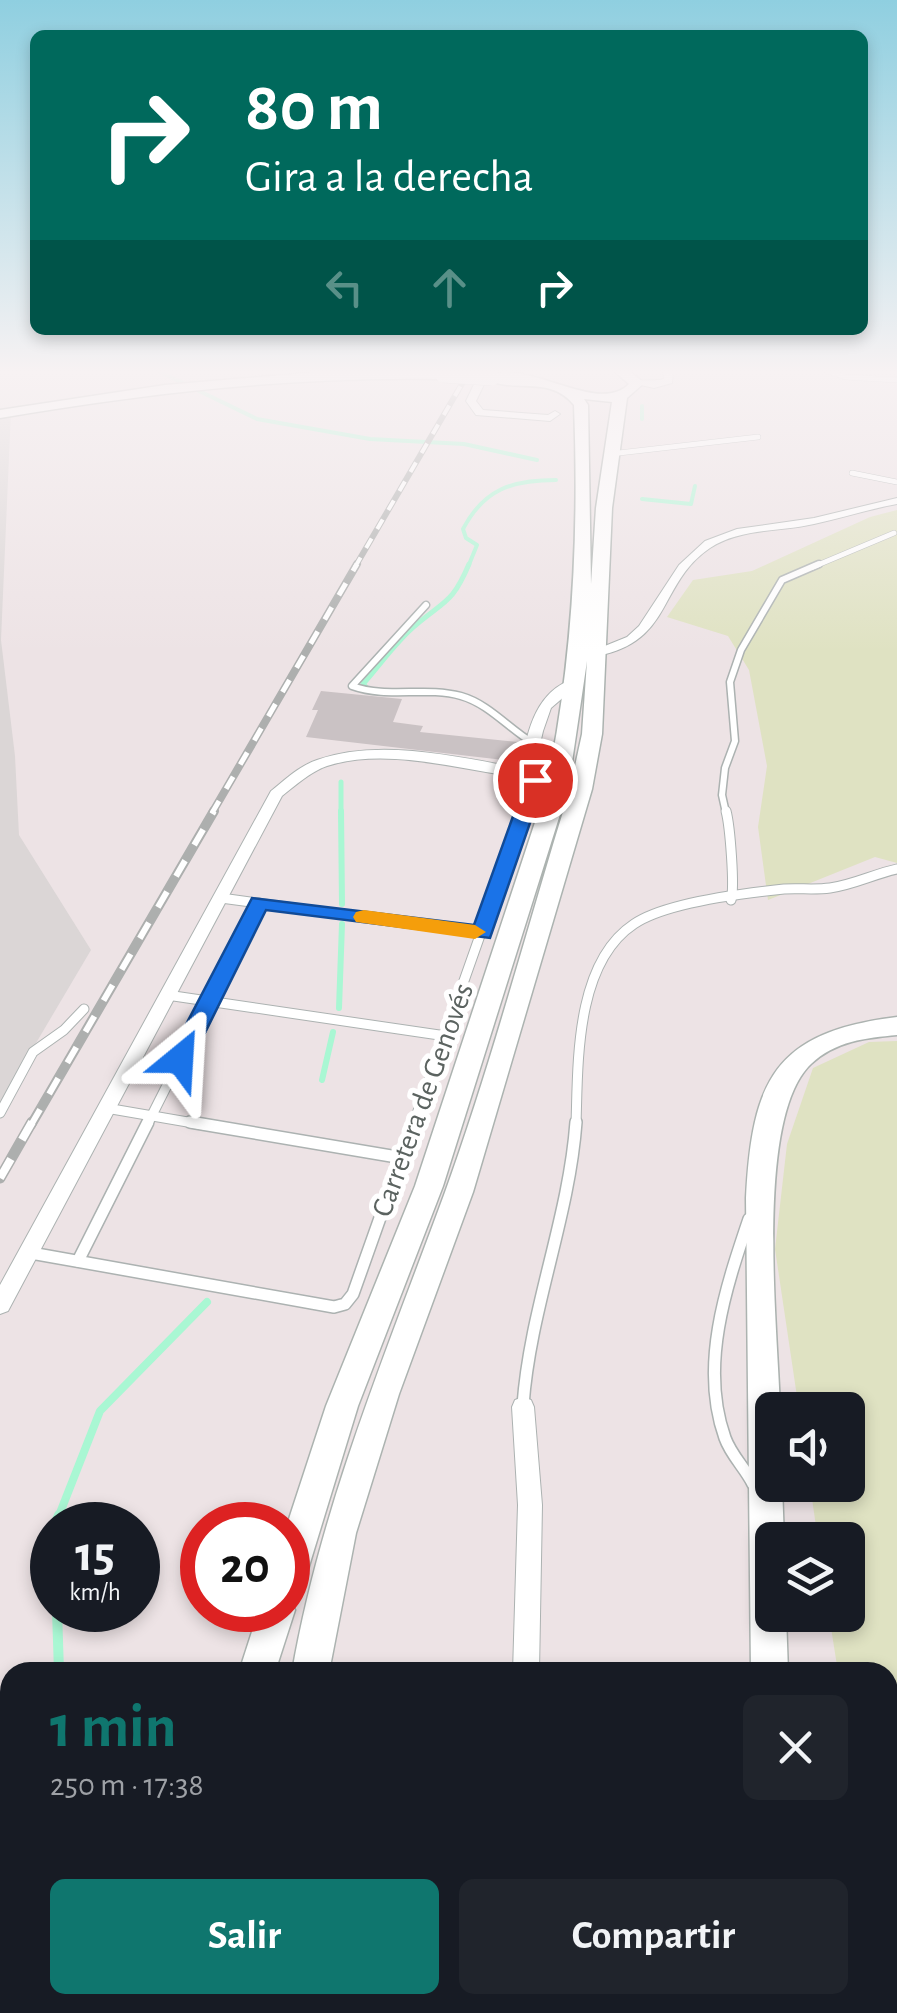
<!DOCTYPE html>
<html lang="es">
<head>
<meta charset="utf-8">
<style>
	body { margin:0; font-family:"Alegreya Sans",sans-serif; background:#20242c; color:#f1f3f6; height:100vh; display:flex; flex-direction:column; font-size:38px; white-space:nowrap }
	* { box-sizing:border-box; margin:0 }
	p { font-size:32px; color:#9ea1a6 }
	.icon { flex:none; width:55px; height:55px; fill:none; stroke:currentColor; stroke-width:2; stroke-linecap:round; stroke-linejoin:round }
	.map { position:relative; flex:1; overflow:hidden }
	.drawer { position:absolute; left:0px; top:1662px; width:898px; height:352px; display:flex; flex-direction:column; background:#171b24; border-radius:30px 30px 0 0; box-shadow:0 5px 15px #0003 }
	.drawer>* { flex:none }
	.guide { position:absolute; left:30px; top:30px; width:838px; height:305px; border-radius:15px; box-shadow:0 5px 15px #0003; background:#00695c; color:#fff; overflow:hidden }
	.tools { position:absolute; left:755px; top:1392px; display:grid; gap:20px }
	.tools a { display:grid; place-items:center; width:110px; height:110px; border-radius:15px; background:#171b24; box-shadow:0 5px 15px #0003; font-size:50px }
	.speed { position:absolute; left:30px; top:1502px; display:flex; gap:20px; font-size:50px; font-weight:700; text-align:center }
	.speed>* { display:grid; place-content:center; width:130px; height:130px; border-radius:50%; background:#171b24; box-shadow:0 5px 15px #0003; line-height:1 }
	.speed small { font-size:25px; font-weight:400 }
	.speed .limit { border:15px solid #d22; background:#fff; color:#111 }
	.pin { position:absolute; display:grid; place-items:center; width:85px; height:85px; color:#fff; margin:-42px; border:5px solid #fff; border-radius:50%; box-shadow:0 2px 10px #0007 }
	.me { position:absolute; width:110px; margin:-55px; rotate:27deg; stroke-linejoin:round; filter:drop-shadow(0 0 8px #0008) }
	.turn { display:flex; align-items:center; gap:35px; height:210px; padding:0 50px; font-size:45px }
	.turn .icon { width:130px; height:130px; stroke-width:2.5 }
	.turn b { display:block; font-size:70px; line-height:85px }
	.lanes { display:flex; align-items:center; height:95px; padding:0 50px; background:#0003; justify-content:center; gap:50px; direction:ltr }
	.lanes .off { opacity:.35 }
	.round { display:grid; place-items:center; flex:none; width:105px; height:105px; border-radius:15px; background:#20242c }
	.headline { display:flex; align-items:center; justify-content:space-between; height:170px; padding:0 50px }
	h1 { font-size:60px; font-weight:600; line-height:75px; color:#0f766e }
	.action { display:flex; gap:20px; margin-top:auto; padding:20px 50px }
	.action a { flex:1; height:115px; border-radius:15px; background:#0f766e; color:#fff; font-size:40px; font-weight:600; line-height:115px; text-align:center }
	.action a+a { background:#20242c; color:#f1f3f6 }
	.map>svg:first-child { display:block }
	.industrial { fill:#dbd6d6 }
	.green { fill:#dfe2c2 }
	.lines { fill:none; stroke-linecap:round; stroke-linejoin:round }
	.stream-far4 { stroke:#a9f7d3; stroke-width:4 }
	.stream-far3 { stroke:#a9f7d3; stroke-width:5 }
	.stream-far2 { stroke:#a9f7d3; stroke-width:6 }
	.stream-far1 { stroke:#a9f7d3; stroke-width:8 }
	.stream { stroke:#a9f7d3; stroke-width:10 }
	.building { fill:#cac2c4 }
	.service-far3-casing { stroke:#acb2b1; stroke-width:6 }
	.service-far2-casing { stroke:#acb2b1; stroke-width:9 }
	.service-far1-casing { stroke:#acb2b1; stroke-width:11 }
	.service-casing { stroke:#acb2b1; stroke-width:14 }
	.minor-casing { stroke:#acb2b1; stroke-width:2 }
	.tertiary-casing { stroke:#acb2b1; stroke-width:3 }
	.secondary-casing { stroke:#acb3b0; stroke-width:3 }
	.service-far3 { stroke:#fff; stroke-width:5 }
	.service-far2 { stroke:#fff; stroke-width:6 }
	.service-far1 { stroke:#fff; stroke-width:9 }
	.service { stroke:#fff; stroke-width:11 }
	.minor { fill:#fff; fill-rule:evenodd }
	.tertiary { fill:#fff; fill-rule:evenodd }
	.secondary { fill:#fff; fill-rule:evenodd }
	.rail-far3-casing { stroke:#adafae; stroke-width:6 }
	.rail-far2-casing { stroke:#adafae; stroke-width:8 }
	.rail-far1-casing { stroke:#adafae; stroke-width:10 }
	.rail-casing { stroke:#adafae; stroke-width:11 }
	.rail-far3 { stroke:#fff; stroke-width:4; stroke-dasharray:11; stroke-linecap:butt }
	.rail-far2 { stroke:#fff; stroke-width:5; stroke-dasharray:14; stroke-linecap:butt }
	.rail-far1 { stroke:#fff; stroke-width:6; stroke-dasharray:18; stroke-linecap:butt }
	.rail { stroke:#fff; stroke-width:8; stroke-dasharray:22; stroke-linecap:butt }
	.secondary-bridge-casing { stroke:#acb3b0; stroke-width:16; stroke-linecap:butt }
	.secondary-bridge { stroke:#fff; stroke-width:15 }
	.route { fill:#1a73e8; stroke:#114b97; stroke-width:2.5 }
	.slow { fill:#f59e0b }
	.labels { text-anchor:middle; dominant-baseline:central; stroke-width:10; stroke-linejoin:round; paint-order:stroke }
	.street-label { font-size:30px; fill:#5b6360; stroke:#fff }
</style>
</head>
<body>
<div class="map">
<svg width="897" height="2013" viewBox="0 0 897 2013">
	<rect width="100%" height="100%" fill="#ede3e5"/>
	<polygon class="industrial" points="11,411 1,640 15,756 19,835 91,950 0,1104 0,413"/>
	<g class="green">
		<polygon points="897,510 897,863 875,857 768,900 758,827 767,766 749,670 728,636 667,617 693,580 752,571 870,517"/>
		<polygon points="897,1041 897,1976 888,1935 888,1672 838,1672 829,1615 848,1615 848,1540 818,1540 810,1485 848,1485 848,1410 799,1410 775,1249 787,1144 813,1068 869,1042"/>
	</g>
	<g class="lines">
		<g class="stream-far4">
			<polyline points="156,370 257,419 370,439 464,444 537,460"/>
			<polyline points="642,406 642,419"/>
			<polyline points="642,499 691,504 695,486"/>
			<path d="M 468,567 L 477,545 L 466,538 L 463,529 C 484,489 512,480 556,480"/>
		</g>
		<g class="stream-far3">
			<path d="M 368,689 L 363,684 C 380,665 397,640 417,624 C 446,600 453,602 469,564"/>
			<polyline points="341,782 341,813"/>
		</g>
		<g class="stream-far2">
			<polyline points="341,811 342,904"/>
			<polyline points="339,1008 342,924"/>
			<polyline points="322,1080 333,1032"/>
		</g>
		<polyline class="stream-far1" points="58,1518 100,1411 207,1302"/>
		<g class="stream">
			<polyline points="55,1525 59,1515"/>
			<polyline points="57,1610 59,1672"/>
		</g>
	</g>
	<polygon class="building" points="321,691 402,699 393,722 423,726 420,732 518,742 512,761 306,737 318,710 312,710"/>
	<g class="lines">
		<g class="service-far3-casing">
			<g id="service-far3">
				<polyline points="825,370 845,377 897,380"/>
				<polyline points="610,454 758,437"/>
				<polyline points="852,473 897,482"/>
				<polyline points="813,567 894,533"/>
			</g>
		</g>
		<g class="service-far2-casing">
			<g id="service-far2">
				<path d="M 426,605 L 352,686 C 388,699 425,686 461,696 C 489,704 508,728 533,743"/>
				<polyline points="523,813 535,780"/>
				<polyline points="726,813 722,795 725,768 735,741 730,682 741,650 782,580 819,564"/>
			</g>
		</g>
		<g class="service-far1-casing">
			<g id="service-far1">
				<path d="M 726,811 C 730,826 735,888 731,900"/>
				<polyline points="221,898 482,933"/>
				<polyline points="167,995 446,1036"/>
				<polyline points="106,1108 205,1125"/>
				<polyline points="0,1113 33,1052 64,1030 84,1009"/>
				<polyline points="147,1125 259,903"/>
				<polyline points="413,1125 524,811"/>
				<path d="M 576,1125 C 578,1063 575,963 634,924 C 666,902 745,893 784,889 C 799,888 815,890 830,888 C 853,885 874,874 897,869"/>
			</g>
		</g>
		<g class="service-casing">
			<g id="service">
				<polyline points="190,1122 403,1158"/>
				<path d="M 749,1219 C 726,1287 699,1366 725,1438 C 731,1455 745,1468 753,1484"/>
				<polyline points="31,1253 334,1307 345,1304 353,1294 414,1122"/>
				<polyline points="78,1261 148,1122"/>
				<path d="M 523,1405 C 530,1309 569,1218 576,1122"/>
			</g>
		</g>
		<g class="minor-casing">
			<g id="minor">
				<polygon points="481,370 491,370 476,401 483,410 548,415 555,411 560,414 550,421 476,415 466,401"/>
				<path d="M 663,370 L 673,370 L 672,383 L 654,388 L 632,383 C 640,378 654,382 664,379 Z"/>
				<path d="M 897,498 L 897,504 C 869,509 842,518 814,524 C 780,532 740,528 710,548 C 657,584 674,641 597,656 L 590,652 L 627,637 L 639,626 L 679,565 L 705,541 L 737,529 L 814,518 Z"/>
				<path d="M 573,679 L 580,683 L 551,708 L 543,731 L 534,769 L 544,781 L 542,784 C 529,785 519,776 505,775 C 449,767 383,748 327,766 C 310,772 296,785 282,796 L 8,1311 L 0,1314 L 0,1285 L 271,791 C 285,780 299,766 317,760 C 380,738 456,757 520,768 C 528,732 534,693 573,679 Z"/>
				<polygon points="523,1397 531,1400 534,1407 542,1505 539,1672 513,1672 518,1505 512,1407 515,1400"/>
				<polygon points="0,1790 10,1794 10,1825 0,1821"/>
				<rect x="510" y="2005" width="30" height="8"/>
			</g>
		</g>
		<g class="tertiary-casing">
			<rect id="tertiary" x="278" y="2005" width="38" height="8"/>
		</g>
		<g class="secondary-casing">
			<g id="secondary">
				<path d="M 613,370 L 628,370 L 644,383 L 627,398 L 612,508 L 602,734 L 592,789 L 473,1192 L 399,1394 L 356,1533 L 329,1672 L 292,1672 C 321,1506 386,1353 444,1195 C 492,1063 528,924 570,789 L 582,734 L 587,661 L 568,789 L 443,1186 L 358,1406 L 306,1576 L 300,1588 L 288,1593 L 287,1525 L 326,1406 L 415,1186 L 546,789 C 573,662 579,535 574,405 C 549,374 513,395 485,378 C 523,354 597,417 629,384 ZM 584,399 L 612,402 L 596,508 L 591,584 L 588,405 Z"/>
				<path d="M 331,371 L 443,371 L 450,375 L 443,379 C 293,376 147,393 0,418 L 0,410 L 165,385 Z"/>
				<path d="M 897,1017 L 897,1035 C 866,1038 835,1041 811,1064 C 754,1118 778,1330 780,1410 L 772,1410 L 772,1485 L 782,1485 L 784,1540 L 772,1540 L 772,1615 L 786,1615 L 788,1672 L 751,1672 L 746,1198 C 752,1081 774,1032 897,1017 Z"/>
				<polygon points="288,1597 295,1610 275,1672 239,1672 259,1610 288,1610"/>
				<rect x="114" y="2005" width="44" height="8"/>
				<polygon points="167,2005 211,2005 208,2013 164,2013"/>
				<rect x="753" y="2005" width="44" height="8"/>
			</g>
		</g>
		<use href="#service-far3" class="service-far3"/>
		<use href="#service-far2" class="service-far2"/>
		<use href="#service-far1" class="service-far1"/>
		<use href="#service" class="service"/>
		<use href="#minor" class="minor"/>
		<use href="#tertiary" class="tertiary"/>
		<use href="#secondary" class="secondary"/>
		<g class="rail-far3-casing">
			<polyline id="rail-far3" points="355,567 470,370"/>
		</g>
		<g class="rail-far2-casing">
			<polyline id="rail-far2" points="212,813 357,564"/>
		</g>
		<g class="rail-far1-casing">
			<polyline id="rail-far1" points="31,1125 214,811"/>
		</g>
		<g class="rail-casing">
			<polyline id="rail" points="0,1178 32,1122"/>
		</g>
		<use href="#rail-far3" class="rail-far3"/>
		<use href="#rail-far2" class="rail-far2"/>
		<use href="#rail-far1" class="rail-far1"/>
		<use href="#rail" class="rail"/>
		<g class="secondary-bridge-casing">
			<polyline id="secondary-bridge" points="443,375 492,378"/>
		</g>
		<use href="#secondary-bridge" class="secondary-bridge"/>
	</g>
	<linearGradient id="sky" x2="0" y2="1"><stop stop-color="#8fcfe0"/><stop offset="0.57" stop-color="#f7f2f3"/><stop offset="1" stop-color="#f7f2f3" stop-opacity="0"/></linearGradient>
	<rect width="897" height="652" fill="url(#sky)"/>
	<polygon class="route" points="535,775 545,780 490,938 266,910 189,1065 172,1065 168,1059 252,898 474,925 526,780"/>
	<polygon class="slow" points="364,910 475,925 486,932 475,939 356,922 353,917 356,912"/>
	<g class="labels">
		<g class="street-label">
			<text transform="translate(423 1100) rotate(-70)">Carretera de Genovés</text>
		</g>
	</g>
</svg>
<div class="tools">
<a><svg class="icon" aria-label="sound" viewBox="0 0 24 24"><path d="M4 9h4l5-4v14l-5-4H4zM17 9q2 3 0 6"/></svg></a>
<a><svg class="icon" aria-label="layers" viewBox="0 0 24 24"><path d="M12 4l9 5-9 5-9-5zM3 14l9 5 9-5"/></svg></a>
</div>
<div class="speed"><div>15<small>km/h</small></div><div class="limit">20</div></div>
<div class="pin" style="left:535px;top:780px;background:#d93025"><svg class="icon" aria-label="arrive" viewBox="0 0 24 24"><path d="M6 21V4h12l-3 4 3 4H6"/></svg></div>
<svg class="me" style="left:180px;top:1059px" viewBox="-20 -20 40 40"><path d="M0-17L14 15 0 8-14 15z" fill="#1a73e8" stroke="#fff" stroke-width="4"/></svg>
<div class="guide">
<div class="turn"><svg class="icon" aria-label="right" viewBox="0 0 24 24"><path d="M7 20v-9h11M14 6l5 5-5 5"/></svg><div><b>80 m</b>Gira a la derecha</div></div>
<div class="lanes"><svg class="icon off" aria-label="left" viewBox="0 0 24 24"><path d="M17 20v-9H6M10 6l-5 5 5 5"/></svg><svg class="icon off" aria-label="ahead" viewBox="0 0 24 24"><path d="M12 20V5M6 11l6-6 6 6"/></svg><svg class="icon" aria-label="right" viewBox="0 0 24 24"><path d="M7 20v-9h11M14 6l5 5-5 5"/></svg></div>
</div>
<section class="drawer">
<div class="headline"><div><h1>1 min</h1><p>250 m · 17:38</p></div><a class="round"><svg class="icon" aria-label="close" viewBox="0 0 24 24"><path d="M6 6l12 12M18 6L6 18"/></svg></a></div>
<div class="action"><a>Salir</a><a>Compartir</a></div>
</section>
</div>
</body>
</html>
